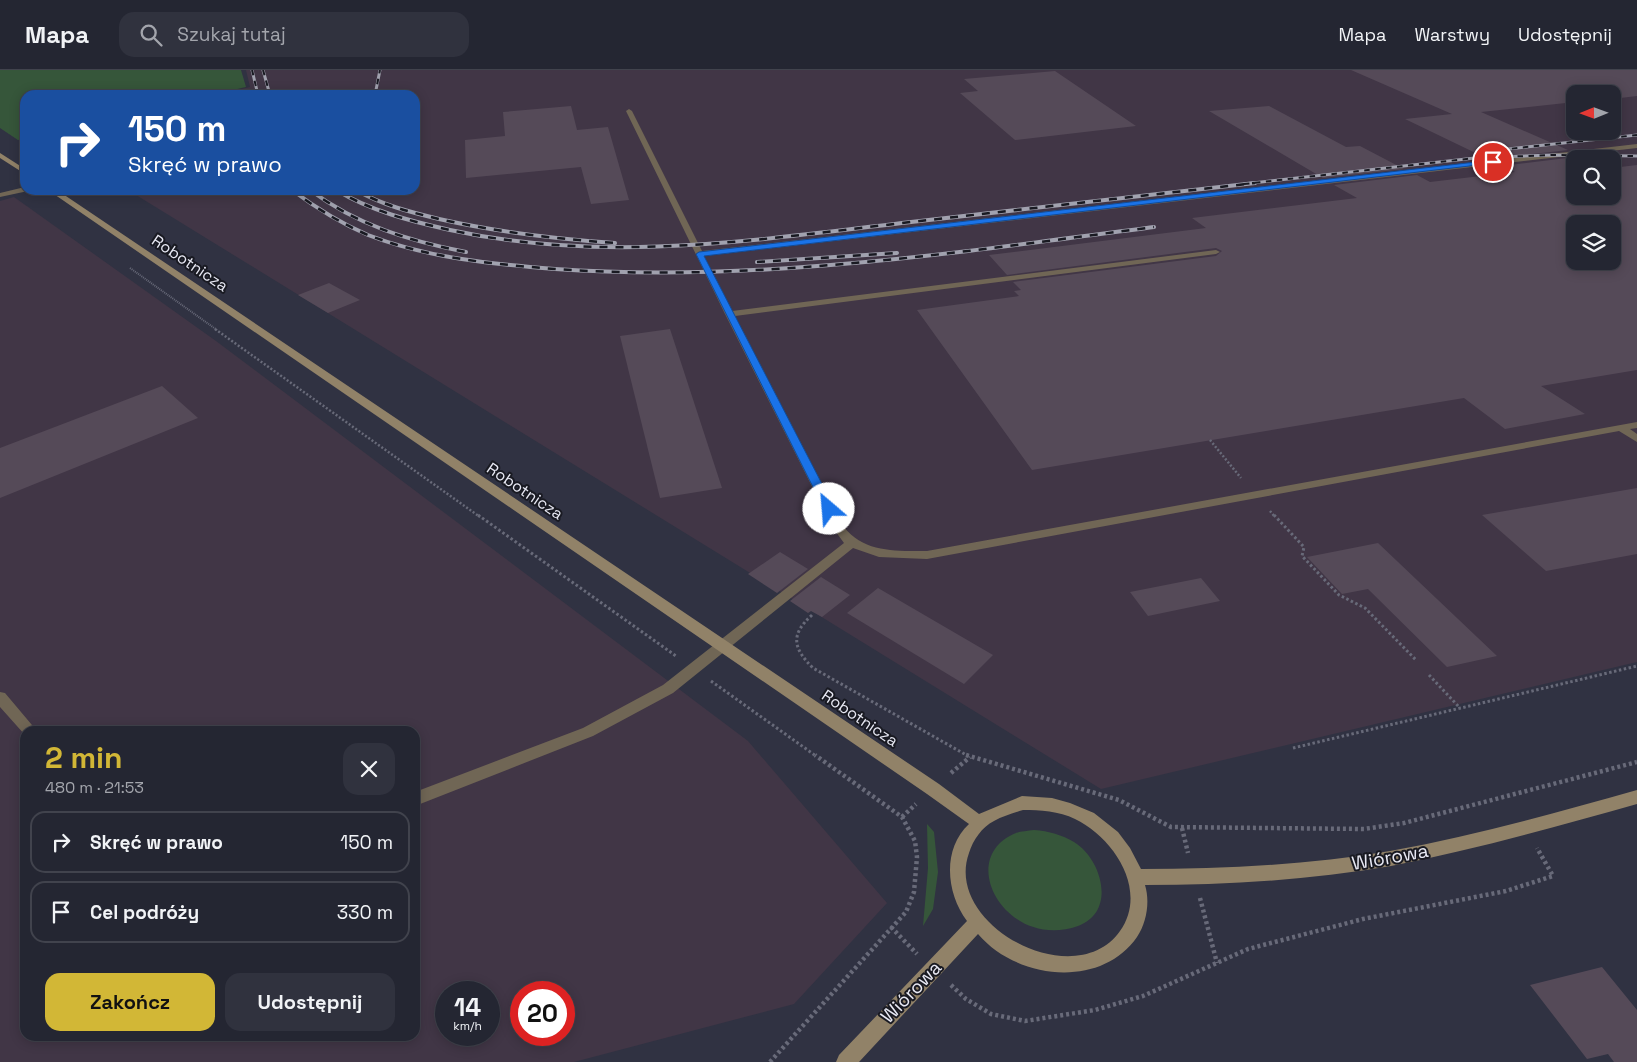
<!DOCTYPE html>
<html lang="pl">
<head>
<meta charset="utf-8">
<style>
	body { margin:0; font-family:"Space Grotesk",sans-serif; background:#30323e; color:#f1f3f6; height:100vh; display:flex; flex-direction:column; font-size:19px; white-space:nowrap }
	* { box-sizing:border-box; margin:0 }
	p { font-size:16px; color:#a3a5ac }
	.icon { flex:none; width:28px; height:28px; fill:none; stroke:currentColor; stroke-width:2; stroke-linecap:round; stroke-linejoin:round }
	.map { position:relative; flex:1; overflow:hidden }
	.sheet { position:absolute; left:20px; top:656px; width:400px; height:315px; display:flex; flex-direction:column; background:#242632; border-radius:15px; box-shadow:0 2px 12px #0003,0 0 0 1px #41434d }
	.sheet>* { flex:none }
	.banner { position:absolute; left:20px; top:20px; width:400px; height:105px; border-radius:15px; box-shadow:0 2px 12px #0003,0 0 0 1px #41434d; background:#1a4fa0; color:#fff; overflow:hidden }
	.needle { width:32px; rotate:269deg }
	.tools { position:absolute; left:1566px; top:15px; display:grid; gap:10px }
	.tools a { display:grid; place-items:center; width:55px; height:55px; border-radius:10px; background:#242632; box-shadow:0 2px 12px #0003,0 0 0 1px #41434d; font-size:25px }
	.speed { position:absolute; left:435px; top:911px; display:flex; gap:10px; font-size:25px; font-weight:700; text-align:center }
	.speed>* { display:grid; place-content:center; width:65px; height:65px; border-radius:50%; background:#242632; box-shadow:0 2px 12px #0003,0 0 0 1px #41434d; line-height:1 }
	.speed small { font-size:12px; font-weight:400 }
	.speed .limit { border:8px solid #d22; background:#fff; color:#111 }
	.pin { position:absolute; display:grid; place-items:center; width:42px; height:42px; color:#fff; margin:-21px; border:2px solid #fff; border-radius:50%; box-shadow:0 1px 5px #0007 }
	.me { position:absolute; width:55px; margin:-28px; rotate:333deg; stroke-linejoin:round; filter:drop-shadow(0 0 4px #0008) }
	.turn { display:flex; align-items:center; gap:18px; height:105px; padding:0 25px; font-size:22px }
	.turn .icon { width:65px; height:65px; stroke-width:2.5 }
	.turn b { display:block; font-size:35px; line-height:42px }
	.round { display:grid; place-items:center; flex:none; width:52px; height:52px; border-radius:15px; background:#30323e }
	.summary { display:flex; align-items:center; justify-content:space-between; height:85px; padding:0 25px }
	h1 { font-size:30px; font-weight:800; line-height:38px; color:#d2b736 }
	.cta { display:flex; gap:10px; margin-top:auto; padding:10px 25px }
	.cta a { flex:1; height:58px; border-radius:15px; background:#d2b736; color:#111; font-size:20px; font-weight:800; line-height:58px; text-align:center }
	.cta a+a { background:#30323e; color:#f1f3f6 }
	ul { padding:0; list-style:none }
	li { display:flex; align-items:center; gap:15px; height:62px; margin:0 10px 8px; padding:0 15px; border:2px solid #41434d; border-radius:15px }
	li div { flex:1 }
	li b { display:block; font-size:19px }
	li em { font-style:normal }
	header { display:flex; align-items:center; gap:30px; box-sizing:border-box; height:70px; padding:0 25px; background:#242632; border-bottom:1px solid #41434d }
	header strong { font-size:24px }
	nav { display:flex; gap:28px; margin-inline-start:auto; font-size:18px }
	.search { width:350px; height:45px; background:#30323e; display:flex; align-items:center; gap:12px; box-sizing:border-box; padding:0 18px; border-radius:15px; color:#a3a5ac; font-size:19px }
	.map>svg:first-child { display:block }
	.industrial { fill:#413646; fill-rule:evenodd }
	.green { fill:#36563a }
	.building { fill:#554a58; fill-rule:evenodd }
	.lines { fill:none; stroke-linecap:round; stroke-linejoin:round }
	.path-far3 { stroke:#686a79; stroke-width:2; stroke-dasharray:1 1; stroke-linecap:butt }
	.path-far2 { stroke:#686a79; stroke-width:2.5; stroke-dasharray:2 2; stroke-linecap:butt }
	.path-far1 { stroke:#686a79; stroke-width:3; stroke-dasharray:2.5 2.5; stroke-linecap:butt }
	.path { stroke:#686a79; stroke-width:4.5; stroke-dasharray:3 3; stroke-linecap:butt }
	.lane { fill:#706655; fill-rule:evenodd }
	.street { fill:#706655; fill-rule:evenodd }
	.secondary { fill:#918268; fill-rule:evenodd }
	.rail-far1-casing { stroke:#a1a2af; stroke-width:3 }
	.rail-casing { stroke:#a1a2af; stroke-width:4 }
	.rail-far1 { stroke:#191a22; stroke-width:2; stroke-dasharray:5.5; stroke-linecap:butt }
	.rail { stroke:#191a22; stroke-width:2.5; stroke-dasharray:8; stroke-linecap:butt }
	.route { fill:#1a73e8; stroke:#114b97 }
	.labels { text-anchor:middle; dominant-baseline:central; stroke-width:4; stroke-linejoin:round; paint-order:stroke }
	.street-label { font-size:16px; fill:#e8e9f4; stroke:#191a22 }
	.near-street-label { font-size:19px; fill:#e8e9f4; stroke:#191a22 }
</style>
</head>
<body>
<header>
<strong>Mapa</strong>
<div class="search"><svg class="icon" aria-label="search" viewBox="0 0 24 24"><circle cx="10" cy="10" r="6"/><path d="M15 15l6 6"/></svg>Szukaj tutaj</div>
<nav><a>Mapa</a><a>Warstwy</a><a>Udostępnij</a></nav>
</header>
<div class="map">
<svg width="1637" height="992" viewBox="0 0 1637 992">
	<rect width="100%" height="100%" fill="#303242"/>
	<g class="industrial">
		<path d="M 246,0 L 1637,0 L 1637,592 L 1101,719 L 128,120 L 415,120 L 415,25 L 215,25 L 250,17 ZM 1575,24 L 1612,24 L 1612,61 L 1575,61 ZM 1575,89 L 1612,89 L 1612,126 L 1575,126 ZM 1575,154 L 1612,154 L 1612,191 L 1575,191 Z"/>
		<path d="M 14,127 L 216,271 L 748,671 L 887,833 L 794,934 L 574,992 L 0,992 L 0,131 ZM 25,661 L 415,661 L 415,966 L 25,966 ZM 446,922 L 489,922 L 489,965 L 446,965 ZM 521,922 L 564,922 L 564,965 L 521,965 Z"/>
	</g>
	<g class="green">
		<polygon points="0,0 241,0 246,17 212,25 25,25 25,69 18,70 0,58"/>
		<polygon points="927,754 934,762 938,802 933,839 923,856 928,798"/>
		<path d="M 1034,760 C 1049,761 1062,765 1074,772 C 1102,789 1117,842 1078,856 C 1006,881 954,788 1016,763 C 1021,761 1028,761 1034,760 Z"/>
	</g>
	<g class="building">
		<polygon points="1351,0 1637,0 1637,26 1612,29 1612,24 1575,24 1575,32 1481,42 1568,80 1488,89 1405,49 1452,44"/>
		<polygon points="1055,1 1136,56 1015,70 960,23 978,21 964,9"/>
		<polygon points="571,36 577,60 608,57 629,130 591,134 581,97 466,108 465,70 505,66 503,42"/>
		<polygon points="1269,36 1346,77 1360,76 1404,99 1323,108 1209,41"/>
		<path d="M 1575,87 L 1575,126 L 1612,126 L 1612,98 L 1637,95 L 1637,300 L 1541,316 L 1585,344 L 1505,359 L 1464,328 L 1032,400 L 917,240 L 1019,226 L 1014,221 L 1021,220 L 1013,212 L 1216,186 L 1222,181 L 1216,178 L 1007,205 L 989,185 L 1206,158 L 1192,148 L 1357,128 L 1334,115 L 1417,105 L 1430,112 L 1515,102 L 1501,96 ZM 1575,154 L 1612,154 L 1612,191 L 1575,191 Z"/>
		<polygon points="329,213 360,230 328,243 298,225"/>
		<polygon points="670,259 722,418 660,428 620,266"/>
		<polygon points="162,316 198,348 0,428 0,378"/>
		<polygon points="1637,418 1637,484 1546,501 1482,445"/>
		<polygon points="1378,473 1497,586 1447,597 1368,519 1342,524 1307,487"/>
		<polygon points="780,482 808,499 777,523 748,504"/>
		<polygon points="821,507 850,525 822,547 811,541 808,543 790,531"/>
		<polygon points="1201,508 1220,531 1148,546 1130,522"/>
		<polygon points="878,518 993,585 964,614 847,543"/>
		<polygon points="1602,897 1637,940 1637,992 1614,992 1608,984 1587,989 1530,915"/>
	</g>
	<g class="lines">
		<polyline class="path-far3" points="130,198 217,260"/>
		<g class="path-far2">
			<polyline points="215,259 480,447"/>
			<polyline points="1210,370 1241,408"/>
			<polyline points="1270,441 1275,447"/>
		</g>
		<g class="path-far1">
			<polyline points="478,445 676,586"/>
			<polyline points="1274,445 1304,477 1302,486 1339,525 1365,538 1416,590"/>
			<path d="M 812,545 C 790,565 793,578 813,598 L 968,686"/>
			<polyline points="1429,605 1460,638"/>
			<polyline points="711,611 816,686"/>
			<polyline points="1293,678 1637,596"/>
		</g>
		<g class="path">
			<polyline points="966,685 1119,730 1171,757 1364,759 1404,753 1637,692"/>
			<polyline points="951,703 970,687"/>
			<polyline points="902,747 916,734"/>
			<polyline points="1182,758 1188,783"/>
			<polyline points="1200,828 1217,893"/>
			<polyline points="891,857 917,884"/>
			<polyline points="951,915 966,929 991,944 1025,951 1095,940 1143,926 1248,879 1363,849 1506,821 1553,806 1537,778"/>
			<polyline points="770,992 906,842 914,822 917,787 915,771 902,747 815,685"/>
		</g>
		<g class="lane">
			<path d="M 629,39 L 632,41 L 702,181 L 1637,74 L 1637,78 L 704,186 L 732,241 L 1216,180 L 1220,182 L 1216,184 L 735,246 L 844,457 C 864,483 897,481 927,481 L 1637,352 L 1637,358 L 1630,359 L 1637,364 L 1637,372 L 1619,361 L 927,489 L 879,487 L 853,478 L 673,623 L 593,666 L 415,736 L 415,722 L 583,658 L 663,615 L 844,473 L 833,458 L 725,244 L 626,41 Z"/>
			<polygon points="0,622 5,623 37,661 25,661 25,665 0,637"/>
		</g>
		<polygon class="street" points="25,117 25,120 28,121 0,127 0,123"/>
		<g class="secondary">
			<polygon points="0,83 25,99 25,104 0,88"/>
			<path d="M 48,120 L 57,120 L 939,714 L 979,744 L 1022,726 L 1052,728 L 1070,733 L 1094,743 L 1118,762 L 1130,778 L 1141,799 C 1224,799 1308,795 1390,781 C 1474,766 1555,743 1637,720 L 1637,734 C 1555,757 1474,780 1391,796 C 1310,810 1227,815 1145,815 C 1150,831 1147,852 1137,867 C 1101,919 1017,910 978,864 L 859,992 L 836,992 L 839,985 L 967,851 C 946,823 942,779 969,754 L 927,724 ZM 1023,740 C 1040,740 1059,741 1075,749 C 1113,767 1149,820 1120,861 C 1075,925 943,855 969,783 C 973,770 982,757 994,751 C 1003,746 1013,743 1023,740 Z"/>
		</g>
		<g class="rail-far1-casing">
			<g id="rail-far1">
				<polyline points="252,0 258,25"/>
				<polyline points="263,0 270,25"/>
				<polyline points="375,25 380,0"/>
				<polyline points="1490,81 1637,65"/>
				<polyline points="1244,114 1475,88 1553,85 1637,86"/>
			</g>
		</g>
		<g class="rail-casing">
			<g id="rail">
				<path d="M 292,120 C 316,138 340,153 368,165 C 427,188 492,194 555,199 C 755,213 955,183 1154,157"/>
				<path d="M 310,120 C 357,155 409,171 466,182"/>
				<path d="M 336,120 C 371,141 410,151 450,160 C 607,194 755,170 911,152 C 1026,139 1140,126 1255,113"/>
				<path d="M 356,120 C 382,135 410,142 439,149 C 497,162 556,169 615,173"/>
				<polyline points="757,192 897,183"/>
			</g>
		</g>
		<use href="#rail-far1" class="rail-far1"/>
		<use href="#rail" class="rail"/>
	</g>
	<polygon class="route" points="1493,90 1495,91 1495,93 704,186 835,439 829,442 824,439 696,184 699,182"/>
	<g class="labels">
		<g class="street-label">
			<text transform="translate(190 193) rotate(34)">Robotnicza</text>
			<text transform="translate(525 421) rotate(34)">Robotnicza</text>
			<text transform="translate(860 648) rotate(34)">Robotnicza</text>
		</g>
		<g class="near-street-label">
			<text transform="translate(1390 787) rotate(-10)">Wiórowa</text>
			<text transform="translate(911 922) rotate(-46)">Wiórowa</text>
		</g>
	</g>
</svg>
<div class="tools">
<a><svg class="needle" viewBox="-14 -14 28 28"><path d="M0-13l5 13h-10z" fill="#e53935"/><path d="M0 13l5-13h-10z" fill="#a3a5ac"/></svg></a>
<a><svg class="icon" aria-label="search" viewBox="0 0 24 24"><circle cx="10" cy="10" r="6"/><path d="M15 15l6 6"/></svg></a>
<a><svg class="icon" aria-label="layers" viewBox="0 0 24 24"><path d="M12 4l9 5-9 5-9-5zM3 14l9 5 9-5"/></svg></a>
</div>
<div class="speed"><div>14<small>km/h</small></div><div class="limit">20</div></div>
<div class="pin" style="left:1493px;top:92px;background:#d93025"><svg class="icon" aria-label="arrive" viewBox="0 0 24 24"><path d="M6 21V4h12l-3 4 3 4H6"/></svg></div>
<svg class="me" style="left:829px;top:439px" viewBox="-20 -20 40 40"><circle r="19" fill="#fff"/><path d="M0-13L10 11 0 6-10 11z" fill="#1a73e8"/></svg>
<div class="banner">
<div class="turn"><svg class="icon" aria-label="right" viewBox="0 0 24 24"><path d="M7 20v-9h11M14 6l5 5-5 5"/></svg><div><b>150 m</b>Skręć w prawo</div></div>
</div>
<section class="sheet">
<div class="summary"><div><h1>2 min</h1><p>480 m · 21:53</p></div><a class="round"><svg class="icon" aria-label="close" viewBox="0 0 24 24"><path d="M6 6l12 12M18 6L6 18"/></svg></a></div>
<ul>
<li><svg class="icon" aria-label="right" viewBox="0 0 24 24"><path d="M7 20v-9h11M14 6l5 5-5 5"/></svg><div><b>Skręć w prawo</b></div><em>150 m</em></li>
<li><svg class="icon" aria-label="arrive" viewBox="0 0 24 24"><path d="M6 21V4h12l-3 4 3 4H6"/></svg><div><b>Cel podróży</b></div><em>330 m</em></li>
</ul>
<div class="cta"><a>Zakończ</a><a>Udostępnij</a></div>
</section>
</div>
</body>
</html>
